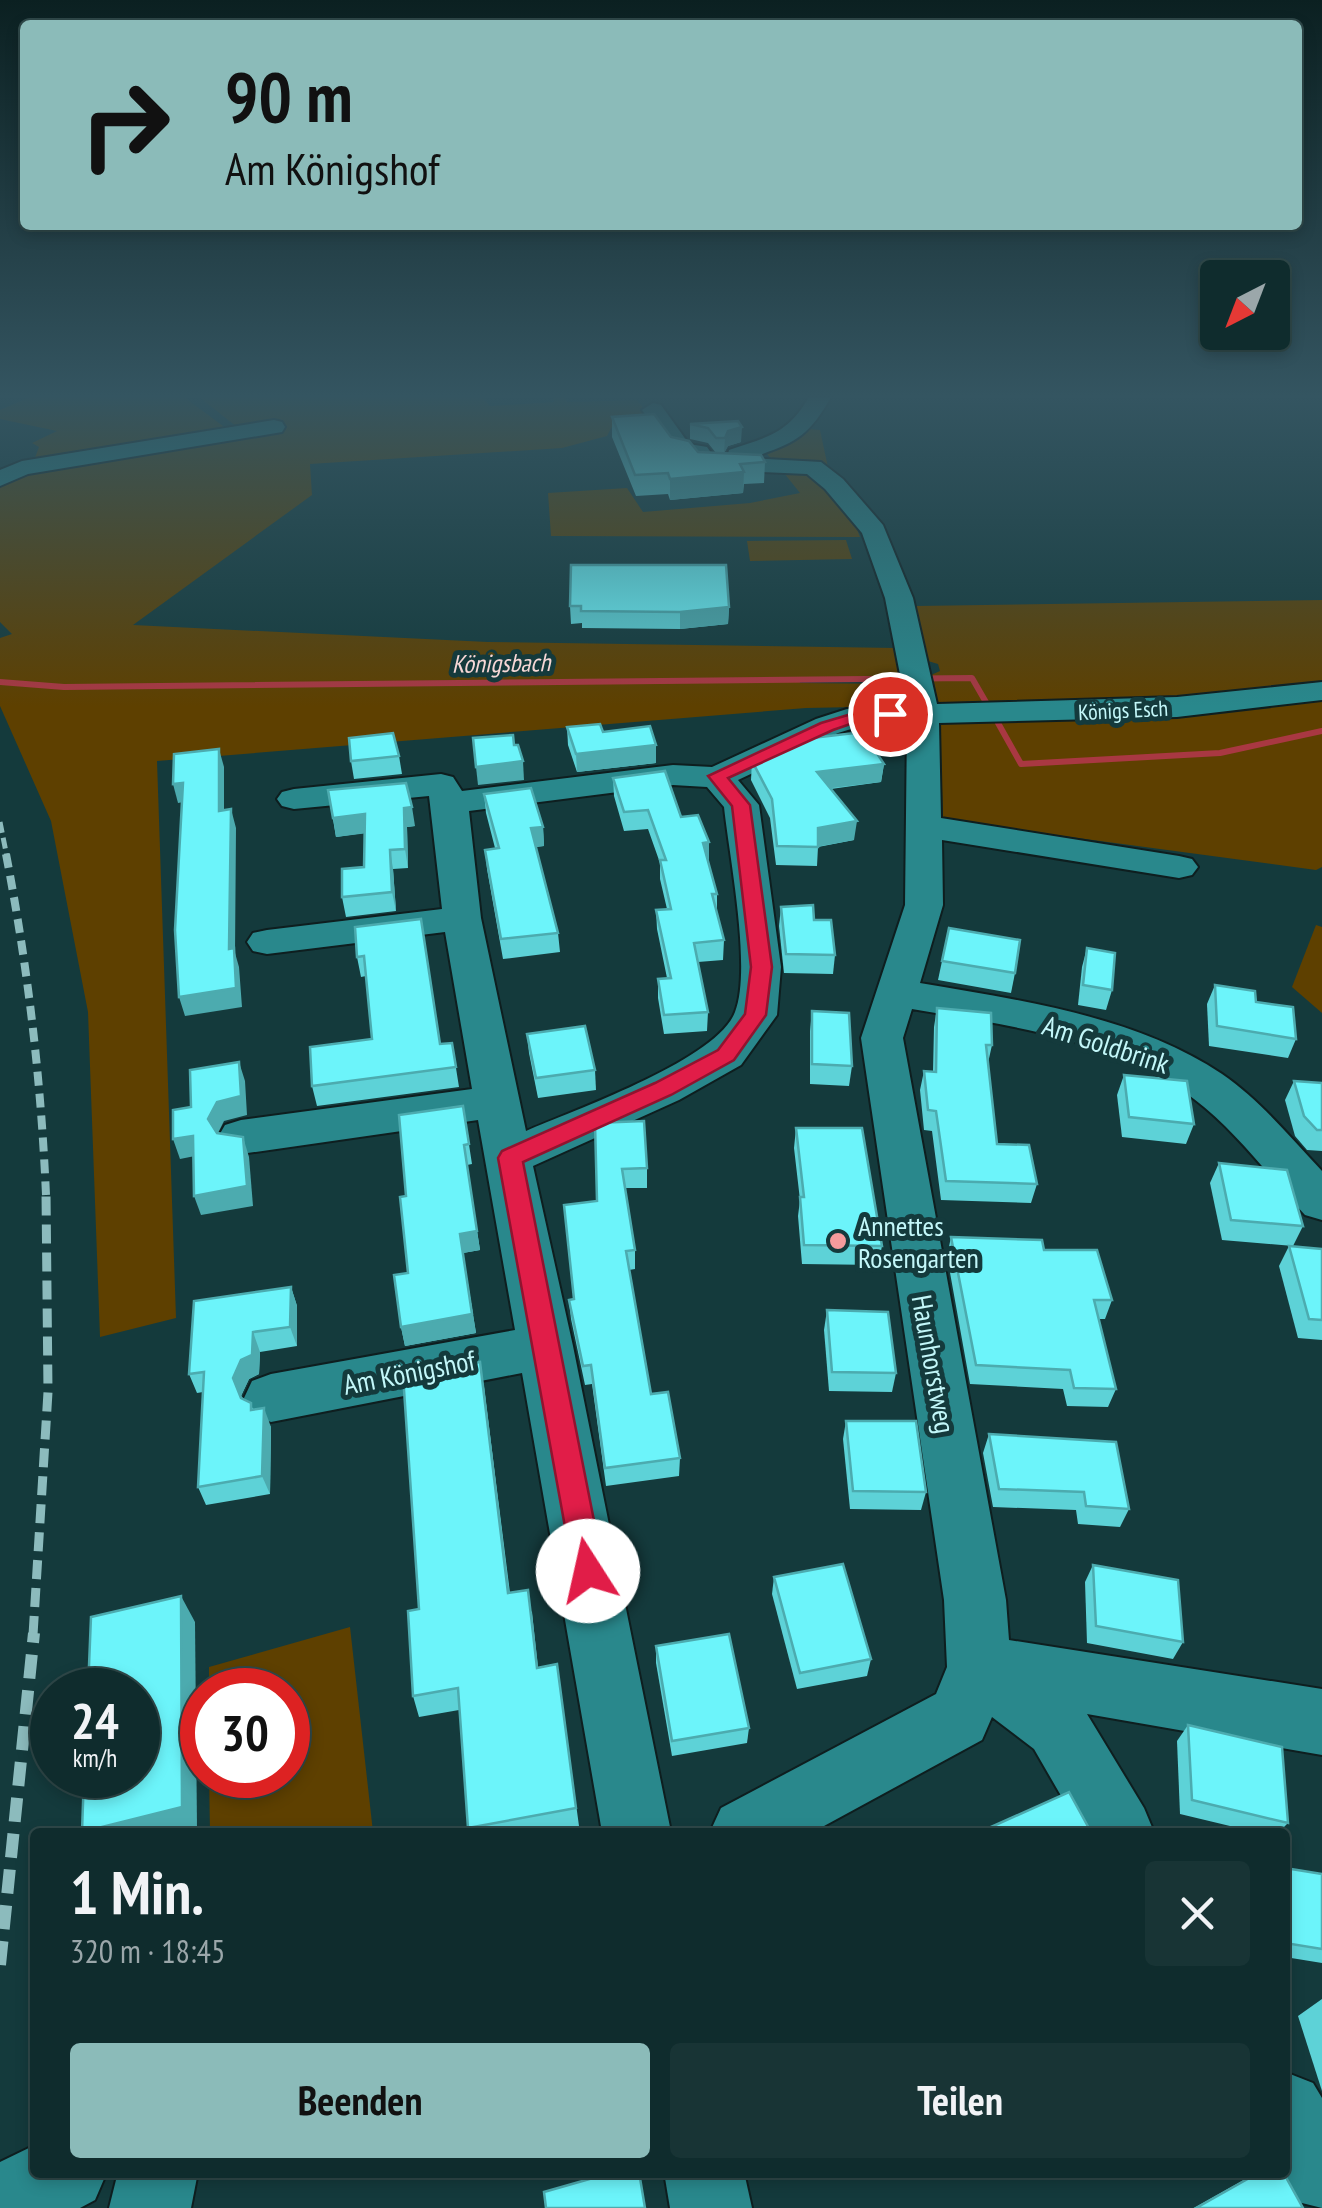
<!DOCTYPE html>
<html lang="de">
<head>
<meta charset="utf-8">
<style>
	body { margin:0; font-family:"PT Sans Narrow",sans-serif; background:#183435; color:#f1f3f6; height:100vh; display:flex; flex-direction:column; font-size:38px; white-space:nowrap }
	* { box-sizing:border-box; margin:0 }
	p { font-size:32px; color:#9ba7aa }
	.icon { flex:none; width:55px; height:55px; fill:none; stroke:currentColor; stroke-width:2; stroke-linecap:round; stroke-linejoin:round }
	.map { position:relative; flex:1; overflow:hidden }
	.side { position:absolute; left:30px; top:1828px; width:1260px; height:350px; display:flex; flex-direction:column; background:#0f2c2d; border-radius:10px; box-shadow:0 5px 15px #0003,0 0 0 2px #2f4849 }
	.side>* { flex:none }
	.banner { position:absolute; left:20px; top:20px; width:1282px; height:210px; border-radius:10px; box-shadow:0 5px 15px #0003,0 0 0 2px #2f4849; background:#8bbbb9; color:#111; overflow:hidden }
	.needle { width:65px; rotate:222deg }
	.tools { position:absolute; left:1200px; top:260px; display:grid; gap:20px }
	.tools a { display:grid; place-items:center; width:90px; height:90px; border-radius:10px; background:#0f2c2d; box-shadow:0 5px 15px #0003,0 0 0 2px #2f4849; font-size:50px }
	.speed { position:absolute; left:30px; top:1668px; display:flex; gap:20px; font-size:50px; font-weight:700; text-align:center }
	.speed>* { display:grid; place-content:center; width:130px; height:130px; border-radius:50%; background:#0f2c2d; box-shadow:0 5px 15px #0003,0 0 0 2px #2f4849; line-height:1 }
	.speed small { font-size:25px; font-weight:400 }
	.speed .limit { border:15px solid #d22; background:#fff; color:#111 }
	.pin { position:absolute; display:grid; place-items:center; width:85px; height:85px; color:#fff; margin:-42px; border:5px solid #fff; border-radius:50%; box-shadow:0 2px 10px #0007 }
	.me { position:absolute; width:110px; margin:-55px; rotate:350deg; stroke-linejoin:round; filter:drop-shadow(0 0 8px #0008) }
	.turn { display:flex; align-items:center; gap:35px; height:210px; padding:0 40px; font-size:45px }
	.turn .icon { width:130px; height:130px; stroke-width:2.5 }
	.turn b { display:block; font-size:70px; line-height:85px }
	.round { display:grid; place-items:center; flex:none; width:105px; height:105px; border-radius:10px; background:#183435 }
	.head { display:flex; align-items:center; justify-content:space-between; height:170px; padding:0 40px }
	h1 { font-size:60px; font-weight:700; line-height:75px }
	.cta { display:flex; gap:20px; margin-top:auto; padding:20px 40px }
	.cta a { flex:1; height:115px; border-radius:10px; background:#8bbbb9; color:#111; font-size:40px; font-weight:700; line-height:115px; text-align:center }
	.cta a+a { background:#183435; color:#f1f3f6 }
	.map>svg:first-child { display:block }
	.green { fill:#5e4000 }
	.lines { fill:none; stroke-linecap:round; stroke-linejoin:round }
	.stream { stroke:#a93842; stroke-width:6 }
	.minor-casing { stroke:#0e1e1f; stroke-width:4 }
	.minor { fill:#29888c; fill-rule:evenodd }
	.rail-far3 { stroke:#8cbbbd; stroke-width:5; stroke-dasharray:11 5; stroke-linecap:butt }
	.rail-far2 { stroke:#8cbbbd; stroke-width:8; stroke-dasharray:14 8; stroke-linecap:butt }
	.rail-far1 { stroke:#8cbbbd; stroke-width:9; stroke-dasharray:19 9; stroke-linecap:butt }
	.rail { stroke:#8cbbbd; stroke-width:12; stroke-dasharray:24 12; stroke-linecap:butt }
	.wall { fill:#5dd2d7 }
	.shaded-wall { fill:#4cabaf }
	.building { fill:#6cf4fa; stroke:#4cabaf; stroke-width:2.5 }
	.route { fill:#e11d48; stroke:#92132f; stroke-width:2.5 }
	.poi-dot { fill:#f59b9c; stroke:#143a3c; stroke-width:4 }
	.labels { text-anchor:middle; dominant-baseline:central; stroke-width:10; stroke-linejoin:round; paint-order:stroke }
	.far-street-label { font-size:22px; fill:#c3f7f9; stroke:#143a3c }
	.far-water-label { font-size:25px; font-style:italic; fill:#f6d7d6; stroke:#143a3c }
	.street-label { font-size:28px; fill:#c3f7f9; stroke:#143a3c }
	.poi-label { font-size:28px; fill:#c3f7f9; stroke:#143a3c; text-anchor:start }
</style>
</head>
<body>
<div class="map">
<svg width="1322" height="2208" viewBox="0 0 1322 2208">
	<rect width="100%" height="100%" fill="#143a3c"/>
	<g class="green">
		<polygon points="30,397 184,397 231,432 33,463 39,447 32,443 57,431 0,419 0,410"/>
		<polygon points="199,397 481,397 490,406 554,402 553,397 565,397 567,402 637,400 652,419 615,421 607,436 562,448 310,464 312,495 133,625 488,642 897,648 904,676 798,678 800,683 908,684 907,706 806,708 157,761 176,1318 100,1337 88,1012 51,821 0,706 0,638 12,634 0,622 0,486 34,470 237,427"/>
		<polygon points="807,429 820,430 829,472 773,461 763,449"/>
		<polygon points="780,468 812,473 852,516 860,537 551,536 548,493 627,488 643,512 750,503 800,493"/>
		<polygon points="846,540 852,559 750,561 747,541"/>
		<polygon points="1322,600 1322,867 1316,870 943,820 940,723 931,675 940,671 938,664 928,661 916,606"/>
		<polygon points="1316,925 1322,927 1322,1013 1292,987"/>
		<polygon points="350,1627 373,1832 210,1832 209,1775 288,1775 288,1690 209,1690 209,1667"/>
	</g>
	<g class="lines">
		<g class="stream">
			<polyline points="0,682 64,687 972,678 987,704"/>
			<polyline points="998,723 1021,764 1220,753 1322,731"/>
		</g>
		<g class="minor-casing">
			<g id="minor">
				<path d="M 809,397 L 831,397 C 808,438 794,443 751,458 L 821,462 L 843,479 L 883,525 L 913,598 L 937,704 L 1177,697 L 1322,682 L 1322,700 L 1177,717 L 939,723 L 941,818 L 1179,856 L 1192,859 L 1198,867 L 1192,875 L 1179,878 L 942,840 L 943,905 L 920,983 C 1020,1000 1136,1016 1222,1074 C 1260,1100 1291,1138 1322,1171 L 1322,1220 L 1305,1215 C 1269,1176 1236,1131 1194,1099 C 1117,1039 1006,1025 912,1009 L 903,1038 L 1006,1600 L 1009,1640 L 1322,1689 L 1322,1755 L 1087,1714 L 1144,1808 L 1154,1832 L 1082,1832 L 1034,1749 L 992,1717 L 982,1740 L 813,1832 L 710,1832 L 721,1808 L 936,1694 L 947,1667 L 944,1600 L 861,1038 L 905,905 L 907,724 L 861,726 L 838,733 L 738,780 L 759,805 L 781,967 L 777,1015 L 741,1065 L 679,1100 L 533,1166 L 573,1346 L 671,1832 L 602,1832 L 522,1373 L 271,1422 L 252,1415 L 244,1398 L 252,1381 L 271,1374 L 515,1330 L 478,1120 L 241,1154 L 225,1149 L 218,1137 L 225,1125 L 241,1120 L 472,1089 L 445,932 L 267,954 L 253,951 L 247,942 L 253,933 L 267,930 L 442,909 L 429,796 L 294,809 L 282,806 L 277,799 L 282,792 L 294,789 L 441,774 L 453,777 L 462,791 L 673,765 L 712,767 L 816,719 L 847,709 L 906,705 L 885,598 L 862,533 L 825,489 L 807,474 L 698,469 L 691,458 L 674,455 L 642,410 L 653,403 L 661,405 L 689,444 L 707,447 L 714,457 L 727,457 L 729,450 C 767,437 788,434 809,397 ZM 673,785 L 707,787 L 724,807 C 729,855 752,969 735,1012 C 717,1060 574,1110 526,1131 L 481,918 L 469,811 Z"/>
				<polygon points="274,420 282,422 285,427 282,432 28,474 0,486 0,470 22,461"/>
				<polygon points="1285,2072 1313,2083 1322,2098 1322,2208 1294,2201 1277,2172 1285,2172"/>
				<polygon points="35,2145 35,2172 107,2172 95,2200 80,2208 0,2208 0,2162"/>
				<polygon points="118,2172 198,2172 191,2208 109,2208"/>
				<polygon points="664,2172 744,2172 752,2208 670,2208"/>
			</g>
		</g>
		<use href="#minor" class="minor"/>
		<polyline class="rail-far3" points="0,822 7,857"/>
		<path class="rail-far2" d="M 6,854 C 28,968 41,1080 46,1195"/>
		<polyline class="rail-far1" points="33,1635 48,1392 46,1192"/>
		<polyline class="rail" points="0,1965 34,1633"/>
	</g>
	<g class="wall">
		<polygon points="612,417 671,437 698,452 716,453 708,443 690,439 690,424 738,421 741,442 728,446 724,453 765,462 764,483 744,484 743,493 670,500 668,494 636,496 612,437"/>
		<polygon points="570,606 729,607 728,624 680,629 582,628 582,623 571,624"/>
		<polygon points="567,727 603,732 656,745 656,763 577,772 568,745"/>
		<polygon points="399,756 402,774 354,779 351,761"/>
		<polygon points="752,761 884,764 881,782 831,789 854,840 818,847 817,866 776,865 770,818 751,780"/>
		<polygon points="613,778 681,817 708,862 717,894 717,913 724,940 723,960 698,962 708,1012 707,1031 664,1034 658,998 658,979 667,978 657,929 656,910 667,909 660,879 660,863 648,829 624,831 614,796"/>
		<polygon points="328,790 415,826 407,827 408,868 393,869 396,911 346,917 342,897 364,867 364,833 336,837"/>
		<polygon points="484,794 543,827 544,846 536,847 558,933 560,952 503,959 487,869 485,850 495,848 486,813"/>
		<polygon points="781,907 814,920 835,955 833,974 784,973 779,926"/>
		<polygon points="355,927 440,1044 452,1043 459,1087 317,1106 312,1086 372,1039 366,976 361,977 357,957"/>
		<polygon points="949,928 1015,973 1011,993 938,980"/>
		<polygon points="1087,948 1112,990 1106,1010 1078,1005 1082,967"/>
		<polygon points="1215,985 1256,1002 1296,1039 1288,1058 1209,1046 1207,1004"/>
		<polygon points="937,1008 992,1045 988,1063 997,1144 1037,1184 1031,1203 941,1200 932,1131 924,1130 920,1090 924,1071 933,1071 934,1027"/>
		<polygon points="812,1011 852,1066 849,1086 810,1084 810,1031"/>
		<polygon points="527,1034 595,1070 596,1090 538,1098 529,1053"/>
		<polygon points="1124,1075 1194,1124 1186,1144 1122,1137 1117,1095"/>
		<polygon points="1294,1081 1322,1083 1322,1151 1307,1150 1295,1136 1285,1100"/>
		<polygon points="463,1106 472,1164 467,1165 480,1250 463,1253 476,1333 405,1346 401,1327 408,1273 406,1196"/>
		<polygon points="595,1123 647,1168 647,1188 625,1188 635,1250 635,1269 629,1270 651,1394 680,1458 679,1476 606,1486 592,1384 585,1385 571,1319 569,1300 574,1299 597,1201"/>
		<polygon points="796,1128 882,1246 878,1265 802,1264 798,1216 800,1200 794,1148"/>
		<polygon points="1219,1163 1303,1226 1293,1246 1222,1240 1210,1183"/>
		<polygon points="951,1237 1044,1250 1112,1300 1105,1319 1098,1319 1116,1389 1108,1407 1067,1406 1063,1389 970,1384 947,1256"/>
		<polygon points="1289,1246 1322,1249 1322,1340 1298,1338 1279,1266"/>
		<polygon points="291,1287 297,1306 297,1346 260,1352 259,1374 249,1379 241,1396 271,1427 270,1494 206,1505 198,1487 203,1392 197,1393 189,1374"/>
		<polygon points="827,1310 896,1373 892,1392 829,1391 824,1330"/>
		<polygon points="484,1387 510,1593 532,1612 538,1668 557,1664 579,1826 547,1832 470,1832 459,1710 419,1717 413,1696"/>
		<polygon points="846,1421 926,1492 921,1510 850,1509 843,1439"/>
		<polygon points="989,1434 1129,1509 1120,1527 1078,1524 1076,1510 993,1507 983,1453"/>
		<polygon points="1093,1565 1183,1642 1173,1659 1087,1643 1085,1582"/>
		<polygon points="774,1577 871,1659 867,1676 797,1689 772,1594"/>
		<polygon points="656,1646 749,1728 747,1743 672,1756 656,1663"/>
		<polygon points="1188,1725 1288,1823 1279,1832 1255,1832 1180,1814 1177,1741"/>
		<polygon points="1285,1868 1322,1874 1322,1963 1285,1957"/>
		<polygon points="1322,1999 1322,2091 1298,2016"/>
		<polygon points="777,2172 797,2172 777,2176"/>
		<polygon points="1258,2172 1283,2172 1303,2208 1194,2208"/>
	</g>
	<g class="shaded-wall">
		<polygon points="742,427 741,442 728,446 724,453 725,438 728,431"/>
		<polygon points="744,472 743,493 670,500 670,479"/>
		<polygon points="729,607 728,624 680,629 680,612"/>
		<polygon points="656,745 656,763 577,772 576,754"/>
		<polygon points="219,749 224,767 224,829 219,811"/>
		<polygon points="523,761 524,780 478,785 476,767"/>
		<polygon points="884,764 881,782 816,790 817,772"/>
		<polygon points="183,783 189,801 178,803 173,784"/>
		<polygon points="412,807 415,826 407,827 408,868 405,849 404,808"/>
		<polygon points="231,809 236,828 235,953 239,967 242,1007 185,1016 179,997 229,949"/>
		<polygon points="365,814 368,833 336,837 333,818"/>
		<polygon points="857,821 854,840 816,847 818,828"/>
		<polygon points="543,827 544,846 533,847 531,828"/>
		<polygon points="709,842 709,862 703,843"/>
		<polygon points="390,850 393,869 396,911 392,892"/>
		<polygon points="239,1062 245,1081 247,1115 224,1121 215,1139 208,1119"/>
		<polygon points="193,1136 200,1155 180,1159 173,1139"/>
		<polygon points="243,1137 249,1157 253,1206 201,1215 194,1196"/>
		<polygon points="477,1231 480,1250 463,1253 476,1333 405,1346 401,1327 460,1234"/>
		<polygon points="291,1287 297,1306 297,1346 290,1327"/>
		<polygon points="253,1332 260,1352 259,1374 249,1379 241,1396 233,1378"/>
		<polygon points="480,1362 484,1387 512,1615 508,1593"/>
		<polygon points="264,1408 271,1427 270,1494 262,1476"/>
		<polygon points="181,1596 195,1622 197,1828 179,1832 83,1832"/>
	</g>
	<g class="building">
		<polygon points="654,414 671,437 689,441 698,452 761,455 765,462 740,464 744,472 670,479 668,473 635,475 612,417"/>
		<polygon points="738,421 742,427 728,431 725,438 716,438 708,428 690,424"/>
		<polygon points="571,565 726,565 729,607 680,612 581,611 581,606 570,606"/>
		<polygon points="600,724 603,732 650,726 656,745 576,754 567,727"/>
		<polygon points="863,732 884,764 817,772 857,821 818,828 818,847 777,846 772,799 752,761 812,738"/>
		<polygon points="393,733 399,756 351,761 349,738"/>
		<polygon points="513,735 514,745 518,745 523,761 476,767 473,738"/>
		<polygon points="219,749 219,811 231,809 229,949 234,948 236,988 179,997 175,930 183,783 173,784 174,754"/>
		<polygon points="665,771 681,817 698,815 709,842 703,843 717,894 712,894 724,940 694,943 708,1012 664,1015 658,979 671,978 656,910 671,909 660,860 666,860 648,810 624,812 613,778"/>
		<polygon points="406,783 412,807 404,808 405,849 390,850 392,892 342,897 342,869 364,867 365,814 333,818 328,790"/>
		<polygon points="531,788 543,827 531,828 558,933 501,939 485,850 499,848 484,794"/>
		<polygon points="813,905 814,920 831,920 835,955 786,954 781,907"/>
		<polygon points="421,919 440,1044 452,1043 456,1067 312,1086 310,1047 372,1039 364,956 357,957 355,927"/>
		<polygon points="949,928 1020,940 1015,973 942,961"/>
		<polygon points="1087,948 1115,953 1112,990 1083,985"/>
		<polygon points="1215,985 1255,991 1256,1002 1293,1007 1296,1039 1217,1026"/>
		<polygon points="937,1008 991,1013 992,1045 986,1045 997,1144 1029,1145 1037,1184 946,1181 936,1111 928,1110 924,1071 936,1072"/>
		<polygon points="812,1011 849,1013 852,1066 812,1064"/>
		<polygon points="585,1026 595,1070 536,1078 527,1034"/>
		<polygon points="239,1062 241,1096 217,1102 208,1119 217,1133 243,1137 247,1186 194,1196 193,1136 173,1139 173,1110 191,1107 190,1070"/>
		<polygon points="1124,1075 1187,1081 1194,1124 1129,1117"/>
		<polygon points="1294,1081 1322,1083 1322,1130 1317,1130 1304,1116"/>
		<polygon points="463,1106 469,1144 464,1145 477,1231 460,1234 472,1314 401,1327 394,1275 408,1273 400,1197 406,1196 399,1115"/>
		<polygon points="644,1121 647,1168 622,1169 635,1250 626,1251 651,1394 668,1392 680,1458 605,1468 591,1365 583,1366 569,1300 574,1299 564,1205 597,1201 595,1123"/>
		<polygon points="796,1128 862,1128 882,1246 804,1245 800,1197 804,1197"/>
		<polygon points="1219,1163 1287,1170 1303,1226 1231,1220"/>
		<polygon points="951,1237 1042,1240 1044,1250 1097,1250 1112,1300 1094,1300 1116,1389 1074,1388 1070,1370 976,1365"/>
		<polygon points="1289,1246 1322,1249 1322,1320 1309,1319"/>
		<polygon points="291,1287 290,1327 253,1332 252,1355 241,1360 233,1378 241,1398 251,1403 251,1410 264,1408 262,1476 198,1487 204,1372 189,1374 194,1301"/>
		<polygon points="827,1310 888,1312 896,1373 832,1372"/>
		<polygon points="480,1362 508,1593 528,1590 537,1668 557,1664 576,1808 468,1828 458,1688 413,1696 408,1611 419,1609 403,1375"/>
		<polygon points="846,1421 916,1421 926,1492 853,1491"/>
		<polygon points="989,1434 1116,1442 1129,1509 1086,1506 1084,1492 999,1489"/>
		<polygon points="843,1564 871,1659 800,1673 774,1577"/>
		<polygon points="1093,1565 1178,1580 1183,1642 1096,1626"/>
		<polygon points="181,1596 182,1807 82,1832 84,1775 138,1775 138,1690 88,1690 91,1617"/>
		<polygon points="729,1634 749,1728 672,1741 656,1646"/>
		<polygon points="1188,1725 1282,1747 1288,1823 1192,1800"/>
		<polygon points="1069,1792 1091,1832 993,1832 991,1827"/>
		<polygon points="1285,1868 1322,1874 1322,1949 1285,1943"/>
		<polygon points="614,2172 639,2172 645,2208 546,2208 544,2192"/>
		<polygon points="1260,2172 1283,2172 1303,2208 1196,2208"/>
	</g>
	<linearGradient id="sky" x2="0" y2="1"><stop stop-color="#0b2021"/><stop offset="0.56" stop-color="#345561"/><stop offset="1" stop-color="#345561" stop-opacity="0"/></linearGradient>
	<rect width="1322" height="707" fill="url(#sky)"/>
	<polygon class="route" points="890,710 899,714 896,718 859,721 833,730 728,778 750,805 772,967 766,1015 734,1060 671,1095 523,1162 604,1571 599,1581 588,1585 577,1581 573,1571 498,1158 502,1151 655,1083 718,1050 745,1014 751,967 732,806 708,776 821,723 858,712"/>
	<circle class="poi-dot" cx="838" cy="1241" r="10"/>
	<g class="labels">
		<g class="far-street-label">
			<text transform="translate(1123 710) rotate(-3)">Königs Esch</text>
		</g>
		<g class="far-water-label">
			<text transform="translate(501 663) rotate(-1)">Königsbach</text>
		</g>
		<g class="street-label">
			<text transform="translate(1106 1044) rotate(18)">Am Goldbrink</text>
			<text transform="translate(934 1364) rotate(80)">Haunhorstweg</text>
			<text transform="translate(409 1372) rotate(-11)">Am Königshof</text>
		</g>
		<g class="poi-label">
			<text x="858" y="1225">Annettes<tspan x="858" dy="32">Rosengarten</tspan></text>
		</g>
	</g>
</svg>
<div class="tools">
<a><svg class="needle" viewBox="-14 -14 28 28"><path d="M0-13l5 13h-10z" fill="#e53935"/><path d="M0 13l5-13h-10z" fill="#9ba7aa"/></svg></a>
</div>
<div class="speed"><div>24<small>km/h</small></div><div class="limit">30</div></div>
<div class="pin" style="left:890px;top:714px;background:#d93025"><svg class="icon" aria-label="arrive" viewBox="0 0 24 24"><path d="M6 21V4h12l-3 4 3 4H6"/></svg></div>
<svg class="me" style="left:588px;top:1571px" viewBox="-20 -20 40 40"><circle r="19" fill="#fff"/><path d="M0-13L10 11 0 6-10 11z" fill="#e11d48"/></svg>
<div class="banner">
<div class="turn"><svg class="icon" aria-label="right" viewBox="0 0 24 24"><path d="M7 20v-9h11M14 6l5 5-5 5"/></svg><div><b>90 m</b>Am Königshof</div></div>
</div>
<section class="side">
<div class="head"><div><h1>1 Min.</h1><p>320 m · 18:45</p></div><a class="round"><svg class="icon" aria-label="close" viewBox="0 0 24 24"><path d="M6 6l12 12M18 6L6 18"/></svg></a></div>
<div class="cta"><a>Beenden</a><a>Teilen</a></div>
</section>
</div>
</body>
</html>
